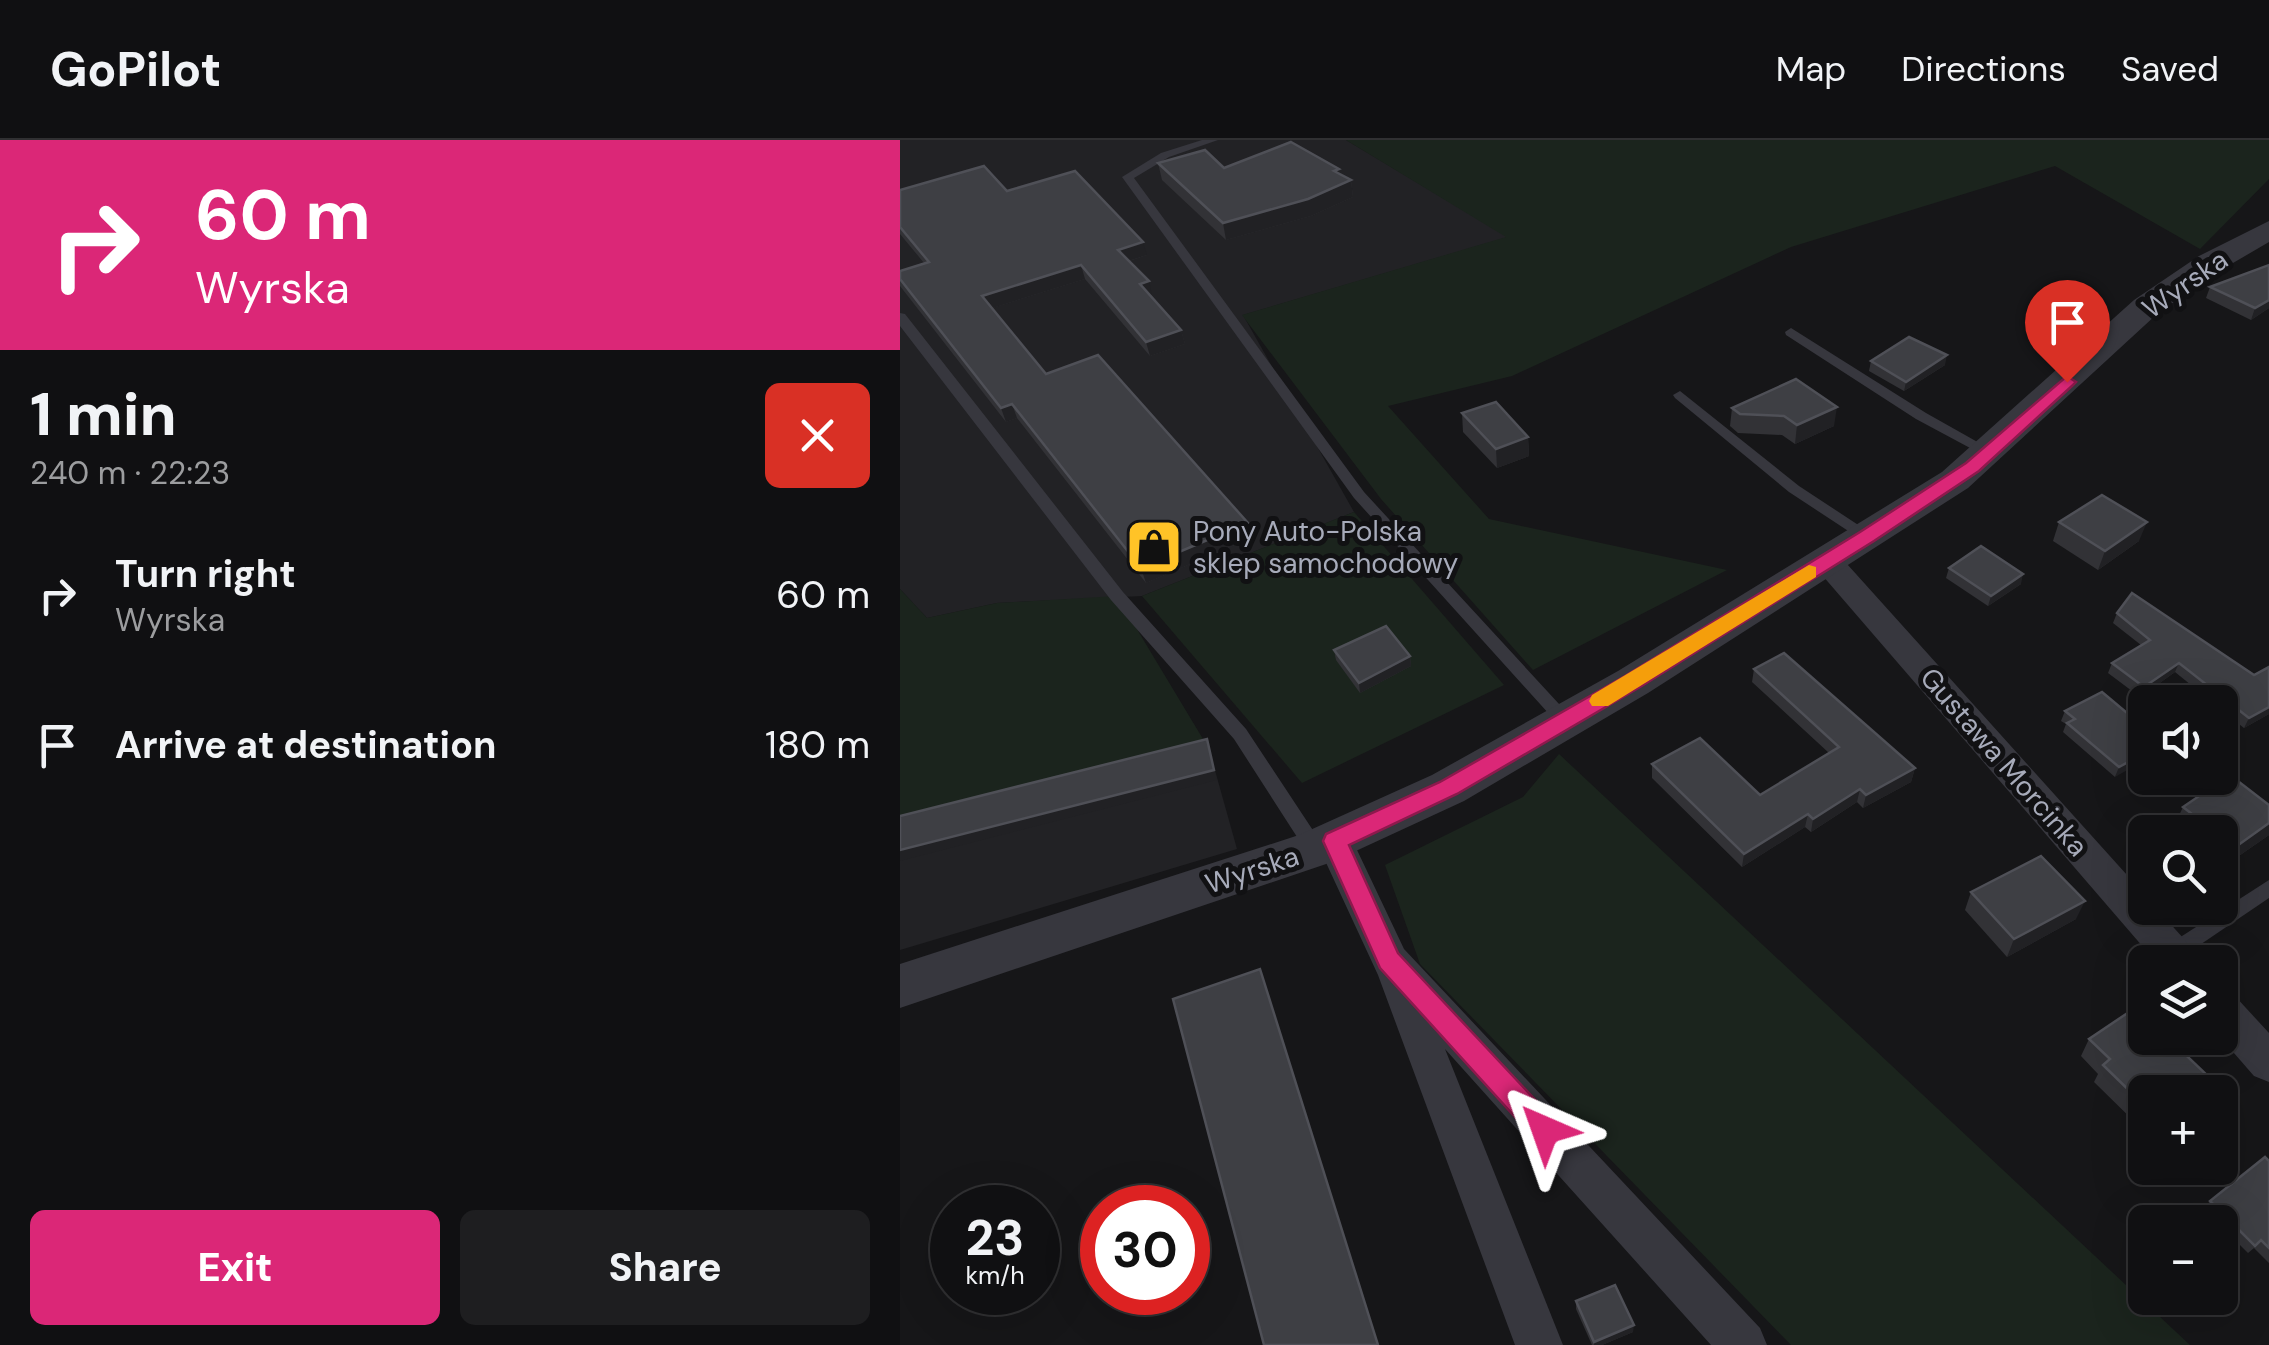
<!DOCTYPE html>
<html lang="en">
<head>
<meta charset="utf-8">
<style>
	body { margin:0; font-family:"DM Sans",sans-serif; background:#1e1e20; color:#f1f3f6; height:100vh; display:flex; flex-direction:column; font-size:38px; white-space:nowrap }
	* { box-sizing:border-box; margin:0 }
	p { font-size:32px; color:#9c9d9f }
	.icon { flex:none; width:55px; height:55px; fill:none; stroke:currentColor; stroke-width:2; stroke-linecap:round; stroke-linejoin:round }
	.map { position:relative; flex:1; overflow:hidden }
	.panel { display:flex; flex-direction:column; background:#101012; width:900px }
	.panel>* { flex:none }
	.top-card { background:#db2777; color:#fff; overflow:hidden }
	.fabs { position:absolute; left:1228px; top:545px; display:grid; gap:20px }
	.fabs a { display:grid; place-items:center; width:110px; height:110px; border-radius:15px; background:#101012; box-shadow:0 10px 40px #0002,0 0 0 2px #303032; font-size:50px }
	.speed { position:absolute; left:30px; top:1045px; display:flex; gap:20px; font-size:50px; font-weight:700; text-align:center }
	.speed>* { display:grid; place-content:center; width:130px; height:130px; border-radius:50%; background:#101012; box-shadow:0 10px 40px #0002,0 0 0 2px #303032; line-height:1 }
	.speed small { font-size:25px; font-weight:400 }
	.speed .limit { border:15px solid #d22; background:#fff; color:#111 }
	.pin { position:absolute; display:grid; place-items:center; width:85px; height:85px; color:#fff; margin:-102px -42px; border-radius:50% 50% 50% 0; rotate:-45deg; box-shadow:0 0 10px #0007 }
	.pin .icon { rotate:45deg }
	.me { position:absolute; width:110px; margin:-55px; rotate:317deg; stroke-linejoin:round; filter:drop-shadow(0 0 8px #0008) }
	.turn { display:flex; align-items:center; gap:35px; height:210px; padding:0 30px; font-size:45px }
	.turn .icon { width:130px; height:130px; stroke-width:2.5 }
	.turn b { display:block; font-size:70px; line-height:85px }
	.round { display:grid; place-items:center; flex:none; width:105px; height:105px; border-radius:15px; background:#1e1e20 }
	.overview { display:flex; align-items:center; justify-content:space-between; height:170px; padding:0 30px }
	h1 { font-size:60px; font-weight:800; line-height:75px }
	.action { display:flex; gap:20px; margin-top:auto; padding:20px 30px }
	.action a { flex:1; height:115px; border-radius:15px; background:#db2777; color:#fff; font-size:40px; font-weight:800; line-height:115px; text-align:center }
	.action a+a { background:#1e1e20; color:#f1f3f6 }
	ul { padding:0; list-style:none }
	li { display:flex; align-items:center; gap:30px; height:150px; padding:0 30px }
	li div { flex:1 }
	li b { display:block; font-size:38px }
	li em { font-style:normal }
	header { display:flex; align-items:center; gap:60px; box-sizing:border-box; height:140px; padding:0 50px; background:#101012; border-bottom:2px solid #303032 }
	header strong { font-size:48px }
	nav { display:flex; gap:55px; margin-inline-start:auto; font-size:35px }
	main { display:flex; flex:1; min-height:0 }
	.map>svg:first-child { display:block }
	.built { fill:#222225 }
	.green { fill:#1b241d }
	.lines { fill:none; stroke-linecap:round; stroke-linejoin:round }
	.service { fill:#37373e; fill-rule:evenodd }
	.minor { fill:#37373e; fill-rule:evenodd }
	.tertiary { fill:#37373e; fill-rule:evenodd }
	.wall { fill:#323236 }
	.shaded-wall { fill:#212124 }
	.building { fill:#3e3f44; stroke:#4f5057; stroke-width:2.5 }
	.route { fill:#db2777; stroke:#8e194d; stroke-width:2.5 }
	.slow { fill:#f59e0b }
	.labels { text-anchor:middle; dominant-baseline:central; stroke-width:10; stroke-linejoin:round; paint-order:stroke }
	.street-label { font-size:28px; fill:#a7abba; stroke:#111113 }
	.poi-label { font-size:28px; fill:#a7abba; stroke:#111113; text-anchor:start }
</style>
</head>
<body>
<header>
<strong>GoPilot</strong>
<nav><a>Map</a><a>Directions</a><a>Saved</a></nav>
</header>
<main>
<section class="panel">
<div class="top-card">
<div class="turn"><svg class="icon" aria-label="right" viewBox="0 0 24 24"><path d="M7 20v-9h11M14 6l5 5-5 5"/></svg><div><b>60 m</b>Wyrska</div></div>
</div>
<div class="overview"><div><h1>1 min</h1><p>240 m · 22:23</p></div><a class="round" style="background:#d93025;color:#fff"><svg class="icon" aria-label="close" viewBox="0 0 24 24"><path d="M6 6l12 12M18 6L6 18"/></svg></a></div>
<ul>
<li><svg class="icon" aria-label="right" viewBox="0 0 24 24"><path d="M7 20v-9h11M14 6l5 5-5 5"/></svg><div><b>Turn right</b><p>Wyrska</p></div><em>60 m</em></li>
<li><svg class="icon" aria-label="arrive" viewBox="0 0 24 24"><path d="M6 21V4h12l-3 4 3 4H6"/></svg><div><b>Arrive at destination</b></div><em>180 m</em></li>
</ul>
<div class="action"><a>Exit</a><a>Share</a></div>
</section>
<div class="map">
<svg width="1369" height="1205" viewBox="0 0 1369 1205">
	<rect width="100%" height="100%" fill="#161618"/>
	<g class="built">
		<polygon points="0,0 446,0 608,97 343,175 454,372 242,456 97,463 27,478 0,449"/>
		<polygon points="309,609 337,709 0,810 0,687"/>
	</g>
	<g class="green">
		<polygon points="446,0 1369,0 1369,39 1300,109 1155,26 891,107 612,236 488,266 589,379 827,430 633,530 481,359 342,175 606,97"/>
		<polygon points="454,372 604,545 402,643 242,456"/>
		<polygon points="0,449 27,478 97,463 217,456 309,609 0,687"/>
		<polygon points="659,614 1290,1205 891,1205 520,824 485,725 623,657"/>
	</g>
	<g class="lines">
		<g class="service">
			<polygon points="302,0 318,0 269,17 234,38 464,352 671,577 674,581 671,585 659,585 454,358 222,37 261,13"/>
			<polygon points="0,173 5,174 223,452 346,589 422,704 424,709 422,714 408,714 334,599 211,460 0,186"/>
			<polygon points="891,188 1026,273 1097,313 1090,317 1085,316 1016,279 886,195 885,192"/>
			<polygon points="780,251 899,346 972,394 975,397 972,400 962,400 889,352 775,258 773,255"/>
			<polygon points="1369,740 1369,758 1279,819 1272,821 1265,819 1262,813 1265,807"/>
		</g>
		<g class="minor">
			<polygon points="927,411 938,414 1245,755 1245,768 1256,768 1294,810 1300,822 1256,822 916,428 911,421 916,414"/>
			<polygon points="435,686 448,691 504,809 860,1188 867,1205 811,1205 545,909 663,1205 615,1205 478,835 416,701 422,691"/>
			<polygon points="1320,850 1334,855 1369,893 1369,942 1354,936 1320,897"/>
		</g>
		<polygon class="tertiary" points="1369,81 1369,102 1309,137 1257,174 1068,348 748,553 564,661 432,722 0,868 0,824 399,695 532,635 718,531 1042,332 1234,160 1299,116"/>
	</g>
	<g class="wall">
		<polygon points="258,23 440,34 451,40 453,57 411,76 326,100 262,40"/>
		<polygon points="0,50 107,51 247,115 229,121 252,155 251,156 281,190 285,204 250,216 185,139 92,168 146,234 351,398 246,443 117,278 106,282 0,146 0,131 24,123 0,94"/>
		<polygon points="1369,125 1369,168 1351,180 1306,158 1310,147"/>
		<polygon points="971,221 1045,225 1004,251 969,231"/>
		<polygon points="896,239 934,286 895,304 882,295 838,293 830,286 832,268"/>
		<polygon points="562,273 628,297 629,316 597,328 563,292"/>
		<polygon points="1159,382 1239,401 1198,430 1153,401"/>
		<polygon points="1049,428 1121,444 1088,466 1046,438"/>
		<polygon points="1217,473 1354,535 1369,527 1369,574 1344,588 1320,569 1320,562 1312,562 1275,532 1240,557 1208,533 1212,523 1241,505 1213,483"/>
		<polygon points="434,510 510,516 511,526 460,553 436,520"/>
		<polygon points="854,529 1015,628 1011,642 963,668 957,662 911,692 905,687 842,727 752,638 752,624 860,655 929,613 852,542"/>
		<polygon points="1165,571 1245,588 1215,637 1163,592 1166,584 1161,581"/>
		<polygon points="1369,665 1369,695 1320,729 1320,692 1283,692 1274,686 1283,667"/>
		<polygon points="1071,752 1176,779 1107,817 1065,770"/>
		<polygon points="1189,899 1309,937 1299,952 1245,952 1245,992 1194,942 1198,934 1181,916"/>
		<polygon points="1369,1021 1369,1123 1354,1108 1348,1113 1320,1085 1320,1082 1318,1082 1304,1069 1310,1061"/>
		<polygon points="676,1161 733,1192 702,1205 692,1205 676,1169"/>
	</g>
	<g class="shaded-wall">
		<polygon points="439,29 441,44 451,40 453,57 411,76 326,100 323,83"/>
		<polygon points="243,102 247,115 222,123 218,110"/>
		<polygon points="181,125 185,139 86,170 82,156"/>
		<polygon points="249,141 252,155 244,158 240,144"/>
		<polygon points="1369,160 1369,168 1351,180 1355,168"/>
		<polygon points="281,190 285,204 250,216 246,202"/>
		<polygon points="1047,215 1045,225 1004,251 1006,242"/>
		<polygon points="112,264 117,278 106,282 101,268"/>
		<polygon points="937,267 934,286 895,304 897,285"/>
		<polygon points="628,297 629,316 597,328 596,309"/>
		<polygon points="1247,382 1239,401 1198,430 1205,411"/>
		<polygon points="348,383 351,398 246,443 241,428"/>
		<polygon points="1123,434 1121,444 1088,466 1091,456"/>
		<polygon points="510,516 511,526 460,553 459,543"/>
		<polygon points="1279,523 1275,532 1240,557 1244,547"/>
		<polygon points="1369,567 1369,574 1344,588 1349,578"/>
		<polygon points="307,599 317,640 0,721 0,710"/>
		<polygon points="1245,613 1245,620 1215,637 1219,627"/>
		<polygon points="1015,628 1011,642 963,668 966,655"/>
		<polygon points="960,649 957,662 911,692 913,679"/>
		<polygon points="908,674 905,687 842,727 844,714"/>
		<polygon points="1369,683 1369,695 1320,729 1320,718"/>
		<polygon points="1185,761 1176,779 1107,817 1114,799"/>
		<polygon points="1309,937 1299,952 1289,952 1291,950"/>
		<polygon points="734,1185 733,1192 702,1205 694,1205 694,1202"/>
	</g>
	<g class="building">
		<polygon points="391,2 439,29 434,31 451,40 408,59 323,83 258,23 305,10 324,28"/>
		<polygon points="84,26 107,51 175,31 243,102 218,110 249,141 240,144 281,190 246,202 181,125 82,156 146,234 198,215 348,383 241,428 112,264 101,268 0,139 0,131 29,122 0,87 0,50"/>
		<polygon points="1369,125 1369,160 1355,168 1310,147"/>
		<polygon points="1009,197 1047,215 1006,242 971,221"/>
		<polygon points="896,239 937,267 897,285 884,276 840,274 832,268"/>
		<polygon points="596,262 628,297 596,309 562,273"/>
		<polygon points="1202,355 1247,382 1205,411 1159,382"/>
		<polygon points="1081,406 1123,434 1091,456 1049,428"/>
		<polygon points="1232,453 1354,535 1369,527 1369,567 1349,578 1279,523 1244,547 1212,523 1250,500 1217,473"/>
		<polygon points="486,486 510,516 459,543 434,510"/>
		<polygon points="884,513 1015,628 966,655 960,649 913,679 908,674 844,714 752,624 800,598 860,655 939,607 854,529"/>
		<polygon points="1202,552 1245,588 1245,613 1219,627 1167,583 1175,579 1165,571"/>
		<polygon points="307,599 314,630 0,710 0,676"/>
		<polygon points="1330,635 1369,665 1369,683 1320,718 1320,692 1289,692 1287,691 1301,681 1283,667"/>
		<polygon points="1141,716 1185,761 1114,799 1071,752"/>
		<polygon points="360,829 478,1205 364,1205 273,859"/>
		<polygon points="1232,870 1245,882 1245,898 1268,898 1309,937 1291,950 1291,952 1245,952 1245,966 1203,925 1210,919 1189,899"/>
		<polygon points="1365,1017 1369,1021 1369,1108 1361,1100 1355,1106 1310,1061"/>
		<polygon points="715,1145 734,1185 694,1202 676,1161"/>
	</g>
	<polygon class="route" points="1167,236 1176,242 1173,245 1079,331 974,401 740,547 557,654 449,705 498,813 655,981 659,990 655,999 645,1003 635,999 480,828 423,701 426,694 540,642 725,536 960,392 1066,323"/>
	<polygon class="slow" points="909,425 916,427 916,437 708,566 692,566 689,561 692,555"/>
	<defs>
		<g id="shop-square" transform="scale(2.875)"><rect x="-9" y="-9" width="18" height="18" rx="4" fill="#ffc327" stroke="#111113"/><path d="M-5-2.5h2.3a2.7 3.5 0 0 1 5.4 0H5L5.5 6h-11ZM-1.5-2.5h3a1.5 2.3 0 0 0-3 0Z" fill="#111"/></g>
	</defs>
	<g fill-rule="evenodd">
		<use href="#shop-square" x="254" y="407"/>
	</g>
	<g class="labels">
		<g class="street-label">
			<text transform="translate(1285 144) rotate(-35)">Wyrska</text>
			<text transform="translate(1104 622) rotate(49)">Gustawa Morcinka</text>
			<text transform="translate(352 730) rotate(-18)">Wyrska</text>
		</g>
		<g class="poi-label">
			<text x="293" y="391">Pony Auto-Polska<tspan x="293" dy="32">sklep samochodowy</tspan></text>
		</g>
	</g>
</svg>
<div class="fabs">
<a><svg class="icon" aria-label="sound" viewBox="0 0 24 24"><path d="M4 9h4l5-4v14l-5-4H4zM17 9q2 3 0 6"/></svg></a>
<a><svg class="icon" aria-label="search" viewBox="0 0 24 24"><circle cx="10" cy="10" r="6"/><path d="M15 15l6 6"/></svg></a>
<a><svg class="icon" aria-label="layers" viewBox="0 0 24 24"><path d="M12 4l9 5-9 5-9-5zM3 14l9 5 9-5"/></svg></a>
<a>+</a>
<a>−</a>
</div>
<div class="speed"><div>23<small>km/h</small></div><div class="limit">30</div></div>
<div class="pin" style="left:1167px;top:242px;background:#d93025"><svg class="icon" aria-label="arrive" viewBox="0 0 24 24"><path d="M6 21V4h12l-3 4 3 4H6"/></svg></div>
<svg class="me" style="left:645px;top:990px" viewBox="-20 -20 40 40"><path d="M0-17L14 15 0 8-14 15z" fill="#db2777" stroke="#fff" stroke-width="4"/></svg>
</div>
</main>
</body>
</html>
